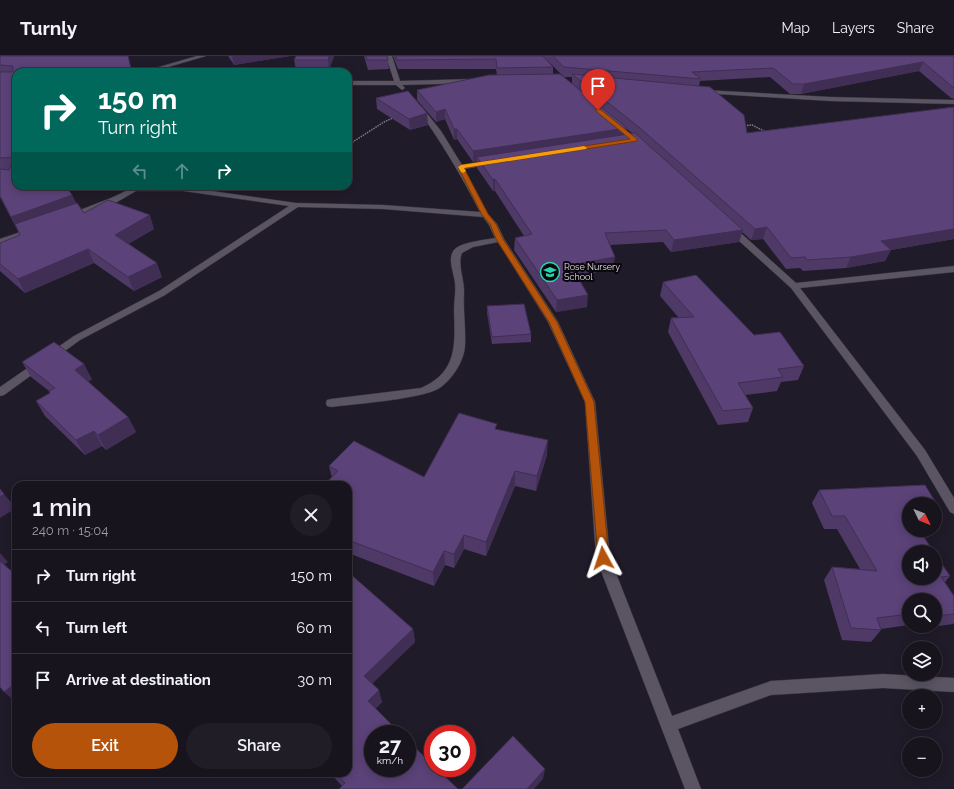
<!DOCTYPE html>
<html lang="en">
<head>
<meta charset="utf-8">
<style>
	body { margin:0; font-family:Raleway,sans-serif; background:#211d27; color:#f1f3f6; height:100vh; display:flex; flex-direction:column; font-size:15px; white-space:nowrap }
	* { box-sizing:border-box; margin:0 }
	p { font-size:13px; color:#9f9ea4 }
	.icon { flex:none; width:22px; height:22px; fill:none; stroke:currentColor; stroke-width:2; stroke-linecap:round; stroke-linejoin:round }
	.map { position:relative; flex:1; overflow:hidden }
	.details { position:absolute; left:12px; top:425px; width:340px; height:296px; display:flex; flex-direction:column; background:#18141e; border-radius:12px; box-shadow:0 2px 10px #0003,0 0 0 1px #36333c }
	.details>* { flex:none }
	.banner { position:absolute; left:12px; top:12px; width:340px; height:122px; border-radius:12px; box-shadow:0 2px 10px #0003,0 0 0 1px #36333c; background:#00695c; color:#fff; overflow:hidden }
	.needle { width:26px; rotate:133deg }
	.fabs { position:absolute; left:902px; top:441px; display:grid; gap:8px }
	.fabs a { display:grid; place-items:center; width:40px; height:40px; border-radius:50%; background:#18141e; box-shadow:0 2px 10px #0003,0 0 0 1px #36333c; font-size:20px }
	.speed { position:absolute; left:364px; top:669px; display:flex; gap:8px; font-size:20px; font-weight:700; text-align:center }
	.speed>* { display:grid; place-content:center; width:52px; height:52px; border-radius:50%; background:#18141e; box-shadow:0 2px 10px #0003,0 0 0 1px #36333c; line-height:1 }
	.speed small { font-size:10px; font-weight:400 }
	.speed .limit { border:6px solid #d22; background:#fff; color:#111 }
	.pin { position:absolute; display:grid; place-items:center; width:34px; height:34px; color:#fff; margin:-41px -17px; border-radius:50% 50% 50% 0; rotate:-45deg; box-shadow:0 0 4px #0007 }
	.pin .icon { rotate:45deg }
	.me { position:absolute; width:44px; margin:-22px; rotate:355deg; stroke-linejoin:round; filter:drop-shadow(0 0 3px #0008) }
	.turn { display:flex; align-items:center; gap:14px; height:84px; padding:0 20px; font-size:18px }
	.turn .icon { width:52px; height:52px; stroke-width:2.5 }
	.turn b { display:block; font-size:28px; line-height:34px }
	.lanes { display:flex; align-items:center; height:38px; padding:0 20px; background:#0003; justify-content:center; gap:20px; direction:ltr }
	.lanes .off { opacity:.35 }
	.round { display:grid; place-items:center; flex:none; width:42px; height:42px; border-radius:21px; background:#211d27 }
	.summary { display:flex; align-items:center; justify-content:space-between; height:68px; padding:0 20px }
	h1 { font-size:24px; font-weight:600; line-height:30px }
	.button { display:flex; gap:8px; margin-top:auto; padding:8px 20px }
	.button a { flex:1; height:46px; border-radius:24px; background:#b45309; color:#fff; font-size:16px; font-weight:600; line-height:46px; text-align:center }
	.button a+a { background:#211d27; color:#f1f3f6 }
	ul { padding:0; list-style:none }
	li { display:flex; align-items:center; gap:12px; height:52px; padding:0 20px; border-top:1px solid #36333c }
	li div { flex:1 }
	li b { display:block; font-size:15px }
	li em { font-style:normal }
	header { display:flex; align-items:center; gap:24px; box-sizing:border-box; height:56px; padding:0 20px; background:#18141e; border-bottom:1px solid #36333c }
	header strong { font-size:19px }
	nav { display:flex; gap:22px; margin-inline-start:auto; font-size:14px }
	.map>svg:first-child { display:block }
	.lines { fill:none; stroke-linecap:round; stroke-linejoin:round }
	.minor-casing { stroke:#39353f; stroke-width:1 }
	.path { stroke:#7d7984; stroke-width:1.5; stroke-dasharray:1.5 1; stroke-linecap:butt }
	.minor { fill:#5a5463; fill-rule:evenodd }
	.wall { fill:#4e3967; fill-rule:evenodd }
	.shaded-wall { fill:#402e54 }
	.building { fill:#5b4278; stroke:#402e54 }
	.route { fill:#b45309; stroke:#753606 }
	.slow { fill:#f59e0b }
	.labels { text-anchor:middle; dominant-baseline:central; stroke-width:4; stroke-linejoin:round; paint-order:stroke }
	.far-poi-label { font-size:9px; fill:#e0dde6; stroke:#09070c; text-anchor:start }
</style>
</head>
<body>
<header>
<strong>Turnly</strong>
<nav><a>Map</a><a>Layers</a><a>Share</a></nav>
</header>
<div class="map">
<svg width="954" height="733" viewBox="0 0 954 733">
	<rect width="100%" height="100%" fill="#201b28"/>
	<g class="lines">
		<g class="minor-casing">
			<g id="minor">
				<polygon points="197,0 206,0 151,16 142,16"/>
				<polygon points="386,0 392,0 400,25 473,23 476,25 473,27 402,29 405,32 402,34 396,29 348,29 348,25 394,25"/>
				<polygon points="704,34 830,41 954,44 954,48 830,45 702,37 701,36"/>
				<path d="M 417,50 L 421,50 L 441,75 L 462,109 L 492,104 L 496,106 L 492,108 L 464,113 L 488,158 L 497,168 L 504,183 L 558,266 L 595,346 L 610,502 L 672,660 L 771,625 L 883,618 L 954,622 L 954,636 L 883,632 L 771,639 L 678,673 L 701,733 L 685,733 L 596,502 L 585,346 L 548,266 L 498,186 L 473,191 L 462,197 C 457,208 465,225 464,238 C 463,255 466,273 465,290 C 464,305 453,322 441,331 C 426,343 353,348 331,351 L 327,350 L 326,347 L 327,344 L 331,343 L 421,332 C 458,316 455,288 454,254 C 454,245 456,236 455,227 C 454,217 447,203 454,194 C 461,186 485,184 495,182 L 489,169 L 483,161 L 383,153 L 298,151 L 165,239 L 80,284 L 4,339 L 0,340 L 0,331 L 74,280 L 159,235 L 289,150 L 183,135 L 136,135 L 117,146 L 73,163 L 67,163 L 67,159 L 111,142 L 126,135 L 97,132 L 93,130 L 183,131 L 296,147 L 383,149 L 480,156 C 461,119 441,85 416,51 Z"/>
				<polygon points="727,170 733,170 796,227 954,210 954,216 800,232 925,394 954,442 954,458 950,456 917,400 791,232 727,174"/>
				<polygon points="33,172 37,174 36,176 0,188 0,183"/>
			</g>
		</g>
		<g class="path">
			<polyline points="742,70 752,69 766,76"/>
			<polyline points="348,89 384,66 395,61"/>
		</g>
		<use href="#minor" class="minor"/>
	</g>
	<g class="wall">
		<polygon points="0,0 128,0 16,16 16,130 72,139 76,147 84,157 154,173 128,188 162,221 134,235 94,207 25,237 0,215 0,187 20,179 0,141"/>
		<polygon points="228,0 290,0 234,9"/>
		<polygon points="334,0 329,14 296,14 294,4"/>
		<polygon points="364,0 387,0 388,4 389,13 368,14"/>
		<path d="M 393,0 L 954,0 L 954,43 L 951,42 L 919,15 L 801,38 L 790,38 L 770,21 L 700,25 L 699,30 L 747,77 L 954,51 L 954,183 L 891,194 L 885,205 L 846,212 L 803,215 L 800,212 L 786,213 L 763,183 L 751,184 L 742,176 L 739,186 L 671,196 L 663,186 L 610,189 L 613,213 L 577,220 L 587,251 L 556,256 L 514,194 L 515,182 L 524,180 L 495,135 L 493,135 L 477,112 L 477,105 L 473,106 L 457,83 L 454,84 L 445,63 L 436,66 L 417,44 L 417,34 L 497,19 L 496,13 L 398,13 ZM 544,1 L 564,21 L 572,21 L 572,27 L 553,18 L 553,11 ZM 627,73 L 632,77 L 626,78 Z"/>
		<polygon points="376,42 428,69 410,74 377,53"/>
		<polygon points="663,226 754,279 804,310 798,324 781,326 777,335 745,339 753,352 748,366 718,369 668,276 671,262 679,262 660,240"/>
		<polygon points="487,250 531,278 531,286 492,288 487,257"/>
		<polygon points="22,306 92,323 88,326 128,361 136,376 106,394 102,390 85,399 45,360 36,345 50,337 49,335 31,321"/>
		<polygon points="497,373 547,399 536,435 515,430 486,500 464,493 454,512 445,509 434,530 348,497 348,429 332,422 329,410 424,421"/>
		<polygon points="925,429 941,455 935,463 935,448 909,448 909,474 919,474 934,496 909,496 909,522 935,522 935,498 950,520 945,526 954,540 954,567 953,568 925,572 924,570 935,570 935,544 909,544 909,569 881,573 881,574 871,586 842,584 824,524 832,511 860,513 837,473 824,473 812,447 819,434"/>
		<polygon points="348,516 413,573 415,586 372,627 382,646 375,653 373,712 342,730 330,717 348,717"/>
	</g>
	<g class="shaded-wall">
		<polygon points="232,0 290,0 234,9"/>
		<polygon points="329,0 334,0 329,14 328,4"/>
		<polygon points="923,6 919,15 801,38 804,28"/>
		<polygon points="445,53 445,63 436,66 436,56"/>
		<polygon points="427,57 428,69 410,74 409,63"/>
		<polygon points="627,72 625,82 477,101 477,105 473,106 473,95"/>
		<polygon points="454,73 457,73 457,83 454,84"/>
		<polygon points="495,123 495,135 493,135 493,124"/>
		<polygon points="72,139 78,153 18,175 11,161"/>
		<polygon points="150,159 154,173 120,193 115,179"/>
		<polygon points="767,171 763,183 751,184 755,173"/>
		<polygon points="954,173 954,183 891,194 885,205 846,212 851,201 881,185"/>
		<polygon points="743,174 739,186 671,196 674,184"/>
		<polygon points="88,193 94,207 25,237 18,223"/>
		<polygon points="615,201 613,213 569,221 571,209"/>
		<polygon points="157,207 162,221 134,235 128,221"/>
		<polygon points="588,239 587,251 556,256 557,244"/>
		<polygon points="84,308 92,323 83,329 75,314"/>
		<polygon points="128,361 136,376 106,394 98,379"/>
		<polygon points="94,375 102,390 85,399 76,384"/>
		<polygon points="548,384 547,399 536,435 537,420"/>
		<polygon points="515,415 515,430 486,500 486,486"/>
		<polygon points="4,438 16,452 0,462 0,441"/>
		<polygon points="464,479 464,493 454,512 454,498"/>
		<polygon points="444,495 445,509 434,530 433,516"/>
		<polygon points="0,497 8,506 2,510 0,508"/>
		<polygon points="413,573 415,586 368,632 364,620"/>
		<polygon points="16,627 16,646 4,636"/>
		<polygon points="379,634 382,646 371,657 368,645"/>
		<polygon points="545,713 543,723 534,733 527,733"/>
	</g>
	<g class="building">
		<polygon points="0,0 128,0 132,16 16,16 16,101 0,102 0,16 12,16 13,15 13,10 0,9"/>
		<polygon points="296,0 329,0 328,4 294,4"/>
		<polygon points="366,0 387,0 388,4 367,4"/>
		<polygon points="396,0 543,0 553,11 497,12 496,3 397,4"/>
		<polygon points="553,0 954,0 954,32 923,6 804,28 793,28 773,12 692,16 701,23 564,11"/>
		<polygon points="560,18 627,72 473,95 457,73 454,73 445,53 436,56 417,34 489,19"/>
		<polygon points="572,18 710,31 744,59 747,77 954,51 954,173 881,185 891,194 851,201 807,204 805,201 791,202 767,171 755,173 640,72"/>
		<polygon points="408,35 427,57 409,63 376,42"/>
		<polygon points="635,77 743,174 674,184 666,174 605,177 615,201 571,209 588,239 557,244 515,182 532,178 495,123 493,124 477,101"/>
		<polygon points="11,109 16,111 16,130 66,130 72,139 11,161 0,140 0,113 9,114"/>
		<polygon points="108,144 150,159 115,179 157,207 128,221 88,193 18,223 0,208 0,187 20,179 15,168 77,147 84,157"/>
		<polygon points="696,219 754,279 780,276 804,310 778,313 783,321 738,327 753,352 723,355 671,262 694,261 663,226"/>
		<polygon points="524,248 531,278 492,281 487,250"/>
		<polygon points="54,286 84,308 75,314 128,361 98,379 94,375 76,384 36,345 50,337 49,335 55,332 22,306"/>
		<polygon points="459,357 497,368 495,373 548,384 537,420 515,415 486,486 464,479 454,498 444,495 433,516 348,484 348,429 324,429 338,415 329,410 354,385 424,421"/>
		<polygon points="925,429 941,455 935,456 935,448 909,448 909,457 908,457 909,459 909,474 919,474 934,496 909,496 909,522 935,522 935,498 950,520 941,521 954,540 954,558 936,560 935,558 935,544 909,544 909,558 877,562 881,574 851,572 832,511 877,515 845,460 832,460 819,434"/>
		<polygon points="0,433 4,438 0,441"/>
		<polygon points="0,505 16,519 16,627 4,636 0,631"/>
		<polygon points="348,516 413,573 364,620 379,634 368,645 401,678 373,678 373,712 407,712 407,684 433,709 433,712 436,712 458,733 339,733 345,727 335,717 348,717 348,587 349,586 348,585"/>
		<polygon points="513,680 545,713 527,733 462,733"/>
	</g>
	<polygon class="route" points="596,53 600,53 637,83 637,85 464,112 488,158 496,168 503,183 557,266 594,346 609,502 607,506 603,507 599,506 598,502 585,346 549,266 496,183 490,168 482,159 458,111 461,109 630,83 596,55"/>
	<polygon class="slow" points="584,90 587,92 586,93 464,112 466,115 463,117 461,116 458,111 461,109"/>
	<defs>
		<g id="school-ring" transform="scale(1)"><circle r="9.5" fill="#09070c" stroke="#26d5ae" stroke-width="1.5"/><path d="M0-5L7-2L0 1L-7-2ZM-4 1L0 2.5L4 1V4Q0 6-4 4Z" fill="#26d5ae"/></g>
	</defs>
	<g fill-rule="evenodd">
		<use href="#school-ring" x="550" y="216"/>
	</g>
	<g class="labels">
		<g class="far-poi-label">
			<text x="564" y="211">Rose Nursery<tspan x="564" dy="10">School</tspan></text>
		</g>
	</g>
</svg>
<div class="fabs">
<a><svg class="needle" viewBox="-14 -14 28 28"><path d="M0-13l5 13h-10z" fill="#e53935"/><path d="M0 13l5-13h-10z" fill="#9f9ea4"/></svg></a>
<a><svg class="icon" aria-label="sound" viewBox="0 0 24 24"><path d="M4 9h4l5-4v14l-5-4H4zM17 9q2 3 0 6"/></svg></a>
<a><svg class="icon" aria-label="search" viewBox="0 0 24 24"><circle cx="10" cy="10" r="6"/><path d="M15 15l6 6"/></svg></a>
<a><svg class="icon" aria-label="layers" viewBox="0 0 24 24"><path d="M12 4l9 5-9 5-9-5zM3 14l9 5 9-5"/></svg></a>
<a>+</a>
<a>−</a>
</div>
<div class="speed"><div>27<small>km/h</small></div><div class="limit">30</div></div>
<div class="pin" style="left:598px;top:54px;background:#d93025"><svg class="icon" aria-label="arrive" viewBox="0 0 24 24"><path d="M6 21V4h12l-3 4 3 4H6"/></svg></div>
<svg class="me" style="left:603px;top:502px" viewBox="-20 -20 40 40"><path d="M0-17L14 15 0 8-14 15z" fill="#b45309" stroke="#fff" stroke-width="4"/></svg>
<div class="banner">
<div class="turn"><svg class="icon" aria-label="right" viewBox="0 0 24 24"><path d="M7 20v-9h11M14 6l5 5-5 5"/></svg><div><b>150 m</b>Turn right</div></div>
<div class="lanes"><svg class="icon off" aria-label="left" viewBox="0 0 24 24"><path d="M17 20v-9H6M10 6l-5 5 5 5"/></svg><svg class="icon off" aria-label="ahead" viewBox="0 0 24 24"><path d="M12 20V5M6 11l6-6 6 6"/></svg><svg class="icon" aria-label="right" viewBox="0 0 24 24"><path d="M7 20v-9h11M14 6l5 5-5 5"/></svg></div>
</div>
<section class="details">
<div class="summary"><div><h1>1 min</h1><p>240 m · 15:04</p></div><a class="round"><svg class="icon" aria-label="close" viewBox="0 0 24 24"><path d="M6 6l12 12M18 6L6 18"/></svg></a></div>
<ul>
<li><svg class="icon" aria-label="right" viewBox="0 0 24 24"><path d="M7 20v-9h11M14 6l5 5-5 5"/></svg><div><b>Turn right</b></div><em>150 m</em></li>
<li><svg class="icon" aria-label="left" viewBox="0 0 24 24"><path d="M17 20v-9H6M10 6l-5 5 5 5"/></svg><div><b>Turn left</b></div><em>60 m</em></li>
<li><svg class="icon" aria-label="arrive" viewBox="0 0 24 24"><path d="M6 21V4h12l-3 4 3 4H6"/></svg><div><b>Arrive at destination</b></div><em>30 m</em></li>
</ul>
<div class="button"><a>Exit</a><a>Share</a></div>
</section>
</div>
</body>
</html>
